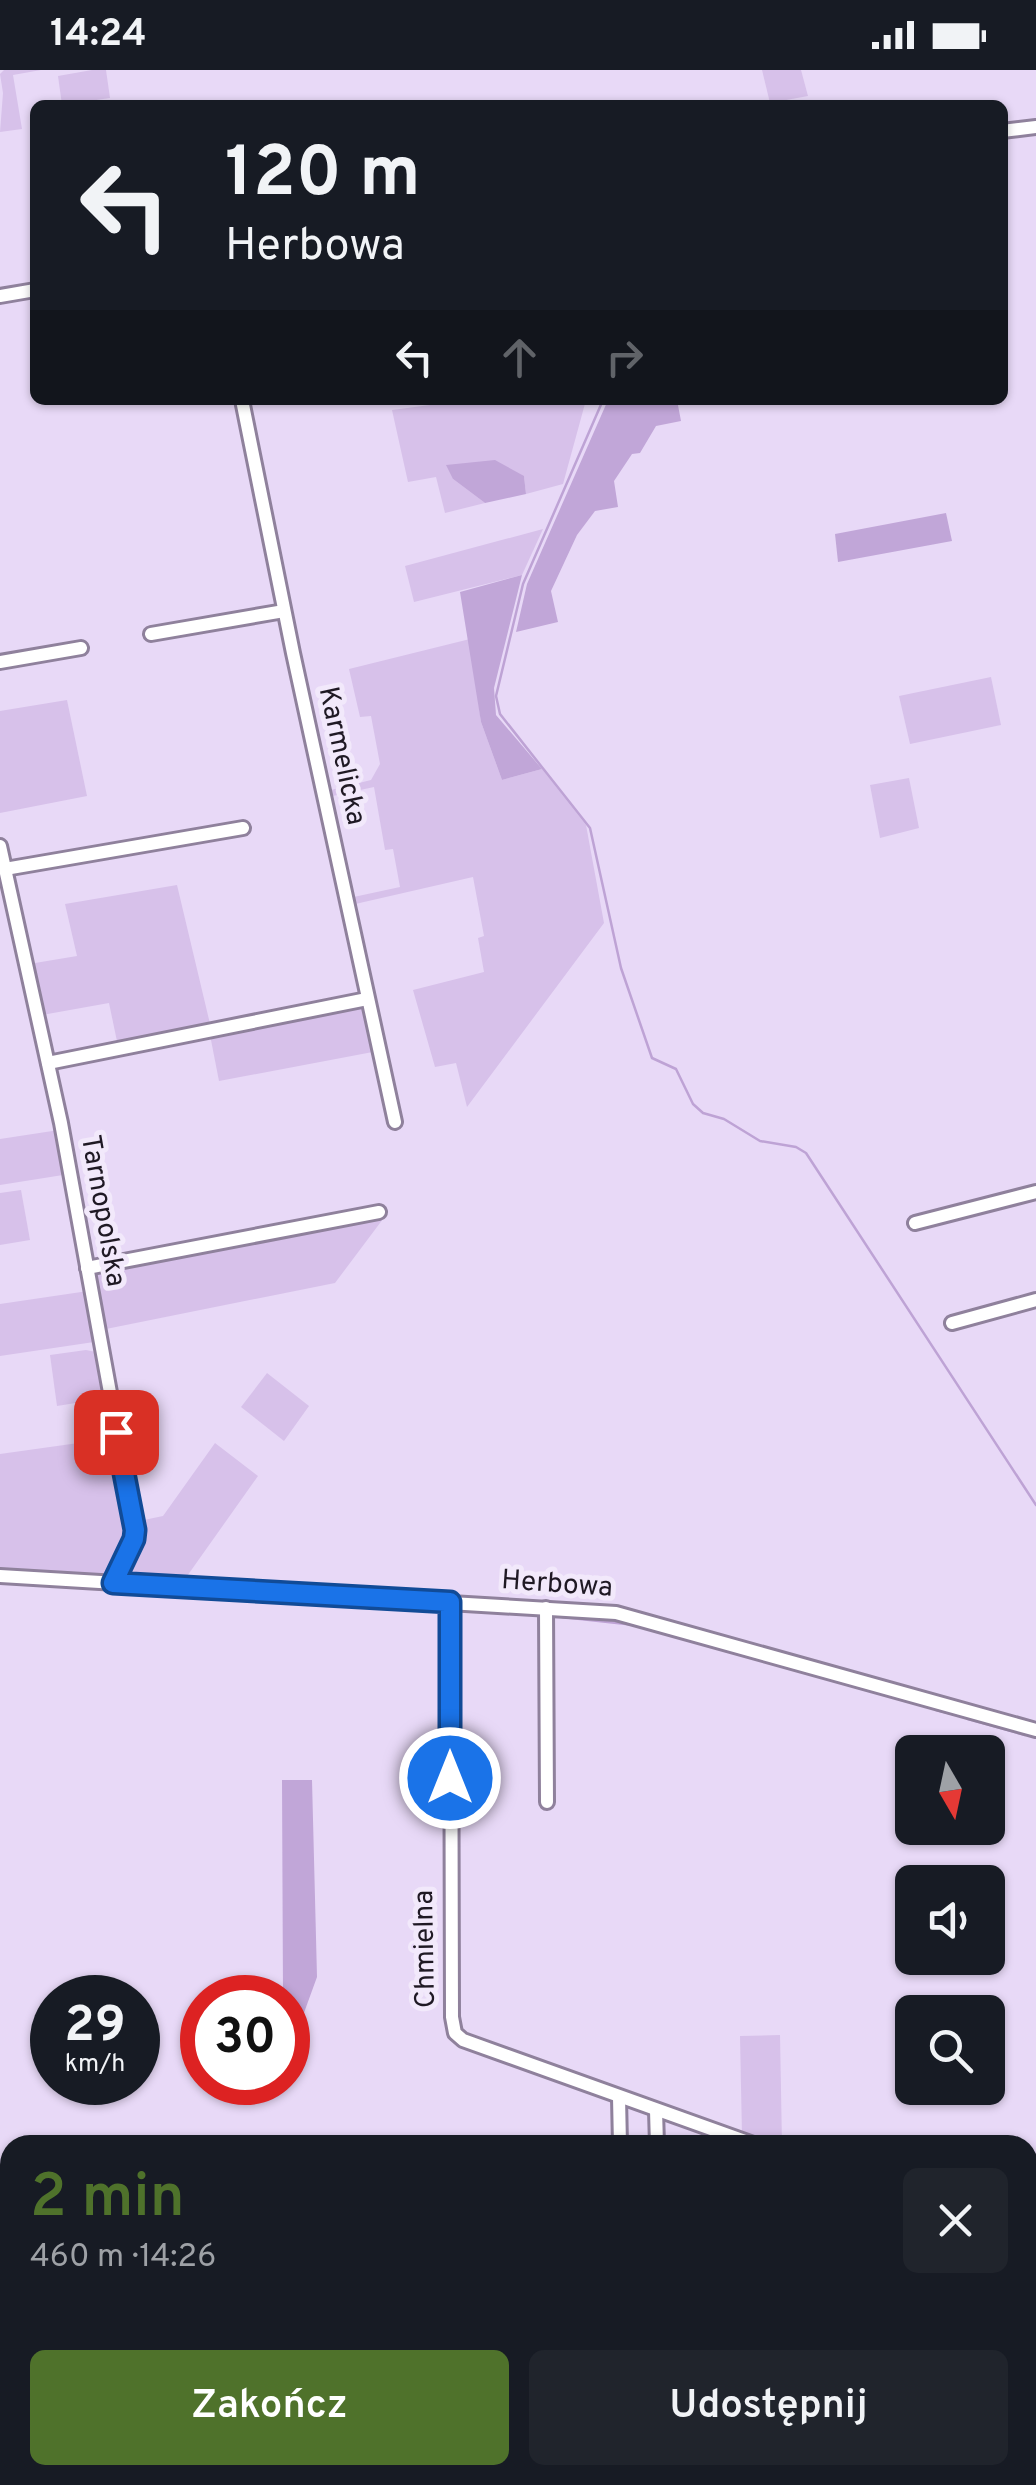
<!DOCTYPE html>
<html lang="pl">
<head>
<meta charset="utf-8">
<style>
	body { margin:0; font-family:Overpass,sans-serif; background:#20242c; color:#f1f3f6; height:100vh; display:flex; flex-direction:column; font-size:38px; white-space:nowrap }
	* { box-sizing:border-box; margin:0 }
	p { font-size:32px; color:#9ea1a6 }
	.icon { flex:none; width:55px; height:55px; fill:none; stroke:currentColor; stroke-width:2; stroke-linecap:round; stroke-linejoin:round }
	.map { position:relative; flex:1; overflow:hidden }
	.details { position:absolute; left:0px; top:2065px; width:1038px; height:350px; display:flex; flex-direction:column; background:#171b24; border-radius:30px 30px 0 0; box-shadow:0 2px 8px #0004 }
	.details>* { flex:none }
	.banner { position:absolute; left:30px; top:30px; width:978px; height:305px; border-radius:15px; box-shadow:0 2px 8px #0004; background:#171b24; color:#f1f3f6; overflow:hidden }
	.needle { width:65px; rotate:171deg }
	.tools { position:absolute; left:895px; top:1665px; display:grid; gap:20px }
	.tools a { display:grid; place-items:center; width:110px; height:110px; border-radius:15px; background:#171b24; box-shadow:0 2px 8px #0004; font-size:50px }
	.speed { position:absolute; left:30px; top:1905px; display:flex; gap:20px; font-size:50px; font-weight:700; text-align:center }
	.speed>* { display:grid; place-content:center; width:130px; height:130px; border-radius:50%; background:#171b24; box-shadow:0 2px 8px #0004; line-height:1 }
	.speed small { font-size:25px; font-weight:400 }
	.speed .limit { border:15px solid #d22; background:#fff; color:#111 }
	.pin { position:absolute; display:grid; place-items:center; width:85px; height:85px; color:#fff; margin:-42px; border-radius:20px; box-shadow:0 5px 15px #0006 }
	.me { position:absolute; width:110px; margin:-55px; rotate:0deg; stroke-linejoin:round; filter:drop-shadow(0 0 8px #0008) }
	.turn { display:flex; align-items:center; gap:35px; height:210px; padding:0 30px; font-size:45px }
	.turn .icon { width:130px; height:130px; stroke-width:2.5 }
	.turn b { display:block; font-size:70px; line-height:85px }
	.lanes { display:flex; align-items:center; height:95px; padding:0 30px; background:#0003; justify-content:center; gap:50px; direction:ltr }
	.lanes .off { opacity:.35 }
	.round { display:grid; place-items:center; flex:none; width:105px; height:105px; border-radius:15px; background:#20242c }
	.overview { display:flex; align-items:center; justify-content:space-between; height:170px; padding:0 30px }
	h1 { font-size:60px; font-weight:600; line-height:75px; color:#4f722b }
	.action { display:flex; gap:20px; margin-top:auto; padding:20px 30px }
	.action a { flex:1; height:115px; border-radius:15px; background:#4f722b; color:#fff; font-size:40px; font-weight:600; line-height:115px; text-align:center }
	.action a+a { background:#20242c; color:#f1f3f6 }
	.status { display:flex; justify-content:space-between; align-items:center; height:70px; padding:0 50px; background:#171b24; direction:ltr }
	.status svg { height:28px; fill:currentColor }
	.map>svg:first-child { display:block }
	.green { fill:#d7c1ea }
	.forest { fill:#c1a6d8 }
	.lines { fill:none; stroke-linecap:round; stroke-linejoin:round }
	.stream { stroke:#bea3d5; stroke-width:2.5 }
	.minor-casing { stroke:#8f819c; stroke-width:18 }
	.minor { stroke:#fff; stroke-width:12 }
	.route-casing { stroke:#114b97; stroke-width:25 }
	.route { stroke:#1a73e8; stroke-width:18 }
	.labels { text-anchor:middle; dominant-baseline:central; stroke-width:10; stroke-linejoin:round; paint-order:stroke }
	.street-label { font-size:28px; fill:#1f1924; stroke:#f2e9fb }
</style>
</head>
<body>
<div class="status"><b>14:24</b><svg viewBox="0 0 49 12"><path d="M0 12V9h3v3zM5 12V6h3v6zM10 12V3h3v9zM15 12V0h3v12zM26 1h20v11H26zM47 4h2v5h-2z"/></svg></div>
<div class="map">
<svg width="1036" height="2415" viewBox="0 0 1036 2415">
	<rect width="100%" height="100%" fill="#e8d9f7"/>
	<g class="green">
		<polygon points="4,0 41,0 13,5 22,59 0,62 3,23 0,4"/>
		<polygon points="92,0 106,0 110,28 62,35 58,6"/>
		<polygon points="762,0 801,0 808,26 770,33"/>
		<polygon points="468,330 586,330 563,414 526,424 524,406 453,409 485,433 445,443 436,407 408,412 392,340"/>
		<polygon points="543,459 522,505 414,532 405,496"/>
		<polygon points="470,569 481,652 502,710 542,699 586,755 604,853 467,1037 456,993 435,997 413,920 484,902 478,868 484,866 473,807 351,835 349,828 400,817 393,779 385,780 374,717 328,727 327,721 371,710 380,694 371,646 360,647 349,599"/>
		<polygon points="991,607 1001,655 910,674 899,626"/>
		<polygon points="67,630 87,726 0,743 0,641"/>
		<polygon points="909,708 919,758 880,768 870,715"/>
		<polygon points="177,815 211,958 118,976 109,933 42,945 29,894 77,886 65,834"/>
		<polygon points="360,935 370,942 378,981 219,1011 210,965"/>
		<polygon points="59,1060 67,1099 63,1105 0,1115 0,1069"/>
		<polygon points="21,1120 30,1170 0,1175 0,1123"/>
		<polygon points="386,1145 335,1213 101,1260 92,1208 96,1202"/>
		<polygon points="88,1221 97,1269 94,1272 0,1286 0,1234"/>
		<polygon points="86,1280 96,1282 107,1328 57,1336 50,1285"/>
		<polygon points="267,1303 309,1336 284,1371 241,1337"/>
		<polygon points="114,1368 128,1445 127,1465 109,1506 0,1501 0,1384"/>
		<polygon points="215,1373 258,1406 185,1509 120,1504 146,1468 139,1451 163,1446"/>
		<polygon points="780,1965 782,2075 766,2075 742,2066 740,1966"/>
		<polygon points="214,2405 321,2405 326,2415 217,2415"/>
		<polygon points="333,2405 516,2405 502,2415 337,2415"/>
	</g>
	<g class="forest">
		<polygon points="608,330 639,330 640,334 677,330 681,351 656,356 640,383 632,384 614,411 618,437 595,441 577,465 551,521 558,552 516,562 527,514"/>
		<polygon points="495,390 524,406 526,424 485,433 453,409 446,395"/>
		<polygon points="946,443 952,471 838,492 835,464"/>
		<polygon points="522,505 494,618 496,645 542,699 502,710 481,652 460,522"/>
		<polygon points="282,1710 312,1710 317,1907 297,1962 288,1962 288,1928 283,1927"/>
	</g>
	<g class="lines">
		<g class="stream">
			<polyline points="603,330 523,514 496,626 500,644 590,758 621,898 652,988 676,999 693,1034 703,1043 724,1049 760,1071 796,1077 806,1083 1036,1435"/>
			<polyline points="150,1508 383,1523"/>
			<polyline points="151,1522 273,1529"/>
			<polyline points="461,1527 612,1537"/>
			<polyline points="289,1530 298,1531"/>
			<polyline points="314,1532 392,1536"/>
			<polyline points="408,1537 436,1538"/>
			<polyline points="620,1538 1036,1653"/>
			<polyline points="459,1540 542,1545"/>
			<polyline points="562,1547 635,1555"/>
			<polyline points="653,1560 783,1596"/>
			<polyline points="799,1600 814,1605"/>
			<polyline points="822,1607 859,1618"/>
			<polyline points="876,1622 921,1635"/>
			<polyline points="936,1640 952,1644"/>
			<polyline points="968,1649 1025,1665"/>
		</g>
		<g class="minor-casing">
			<g id="minor">
				<polyline points="1002,61 1036,57"/>
				<polyline points="0,226 35,220"/>
				<polyline points="242,330 293,583 395,1052"/>
				<polyline points="151,564 284,541"/>
				<polyline points="0,592 81,578"/>
				<polyline points="0,776 61,1053 135,1460 134,1469 113,1513"/>
				<polyline points="5,799 243,758"/>
				<polyline points="48,993 367,929"/>
				<polyline points="915,1153 1036,1122"/>
				<polyline points="87,1198 379,1142"/>
				<polyline points="952,1253 1036,1230"/>
				<polyline points="0,1506 616,1543 1036,1660"/>
				<polyline points="451,1532 452,1947 455,1963 463,1970 756,2075"/>
				<polyline points="546,1538 547,1732"/>
				<polyline points="619,2027 620,2075"/>
				<polyline points="656,2040 657,2075"/>
				<polyline points="1028,2175 1036,2178"/>
				<polyline points="593,2405 604,2405"/>
				<polyline points="661,2405 661,2415"/>
				<polyline points="813,2405 813,2415"/>
			</g>
		</g>
		<use href="#minor" class="minor"/>
	</g>
	<g class="lines">
		<g class="route-casing">
			<polyline id="route" points="116,1362 135,1460 134,1469 113,1513 450,1532 450,1708"/>
		</g>
		<use href="#route" class="route"/>
	</g>
	<g class="labels">
		<g class="street-label">
			<text transform="translate(341 686) rotate(78)">Karmelicka</text>
			<text transform="translate(102 1141) rotate(80)">Tarnopolska</text>
			<text transform="translate(557 1515) rotate(4)">Herbowa</text>
			<text transform="translate(426 1879) rotate(-91)">Chmielna</text>
		</g>
	</g>
</svg>
<div class="tools">
<a><svg class="needle" viewBox="-14 -14 28 28"><path d="M0-13l5 13h-10z" fill="#e53935"/><path d="M0 13l5-13h-10z" fill="#9ea1a6"/></svg></a>
<a><svg class="icon" aria-label="sound" viewBox="0 0 24 24"><path d="M4 9h4l5-4v14l-5-4H4zM17 9q2 3 0 6"/></svg></a>
<a><svg class="icon" aria-label="search" viewBox="0 0 24 24"><circle cx="10" cy="10" r="6"/><path d="M15 15l6 6"/></svg></a>
</div>
<div class="speed"><div>29<small>km/h</small></div><div class="limit">30</div></div>
<div class="pin" style="left:116px;top:1362px;background:#d93025"><svg class="icon" aria-label="arrive" viewBox="0 0 24 24"><path d="M6 21V4h12l-3 4 3 4H6"/></svg></div>
<svg class="me" style="left:450px;top:1708px" viewBox="-20 -20 40 40"><circle r="17" fill="#1a73e8" stroke="#fff" stroke-width="3"/><path d="M0-11L8 9 0 5-8 9z" fill="#fff"/></svg>
<div class="banner">
<div class="turn"><svg class="icon" aria-label="left" viewBox="0 0 24 24"><path d="M17 20v-9H6M10 6l-5 5 5 5"/></svg><div><b>120 m</b>Herbowa</div></div>
<div class="lanes"><svg class="icon" aria-label="left" viewBox="0 0 24 24"><path d="M17 20v-9H6M10 6l-5 5 5 5"/></svg><svg class="icon off" aria-label="ahead" viewBox="0 0 24 24"><path d="M12 20V5M6 11l6-6 6 6"/></svg><svg class="icon off" aria-label="right" viewBox="0 0 24 24"><path d="M7 20v-9h11M14 6l5 5-5 5"/></svg></div>
</div>
<section class="details">
<div class="overview"><div><h1>2 min</h1><p>460 m · 14:26</p></div><a class="round"><svg class="icon" aria-label="close" viewBox="0 0 24 24"><path d="M6 6l12 12M18 6L6 18"/></svg></a></div>
<div class="action"><a>Zakończ</a><a>Udostępnij</a></div>
</section>
</div>
</body>
</html>
